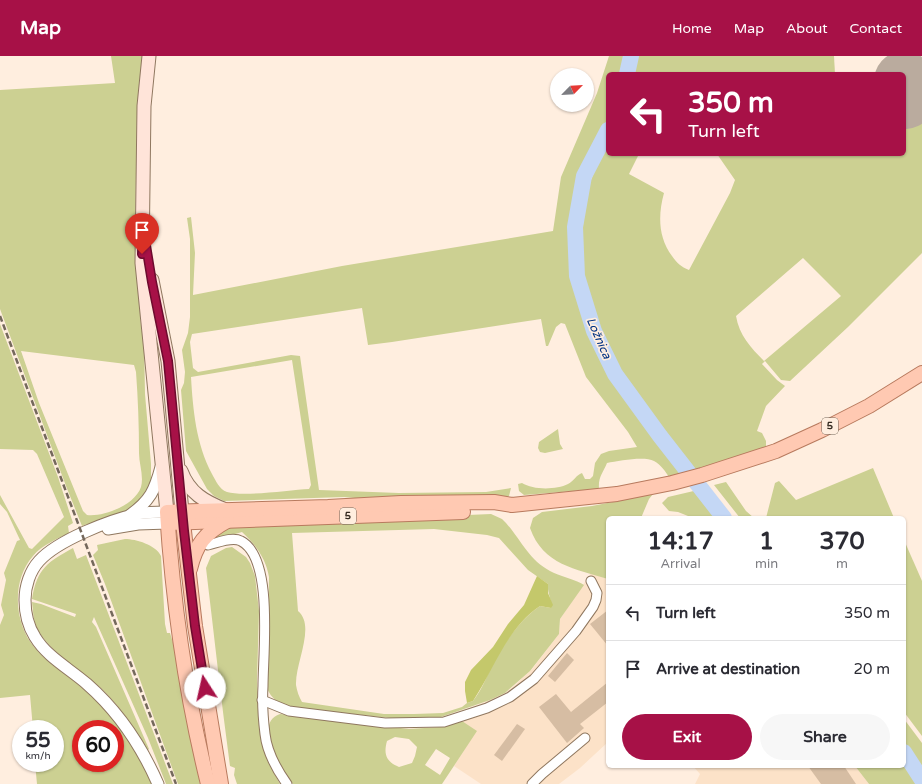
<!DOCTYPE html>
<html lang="en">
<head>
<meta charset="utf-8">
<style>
	body { margin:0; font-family:"Varela Round",sans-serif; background:#f7f7f7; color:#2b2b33; height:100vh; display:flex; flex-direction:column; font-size:15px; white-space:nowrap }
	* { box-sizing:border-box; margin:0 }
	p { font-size:13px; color:#7c7c81 }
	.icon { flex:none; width:22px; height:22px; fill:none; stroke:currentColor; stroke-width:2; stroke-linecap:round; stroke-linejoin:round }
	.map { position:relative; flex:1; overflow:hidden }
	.side { position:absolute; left:606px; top:460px; width:300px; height:252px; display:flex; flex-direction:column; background:#fff; border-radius:6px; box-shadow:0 1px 3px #0004 }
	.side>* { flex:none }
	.guide { position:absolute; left:606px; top:16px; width:300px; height:84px; border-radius:6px; box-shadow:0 1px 3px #0004; background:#a71147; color:#fff; overflow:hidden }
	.needle { width:26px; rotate:66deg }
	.buttons { position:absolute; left:550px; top:12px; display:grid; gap:8px }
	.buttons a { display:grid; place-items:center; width:44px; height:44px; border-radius:50%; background:#fff; box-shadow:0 1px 3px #0004; font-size:20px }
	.speed { position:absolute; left:12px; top:664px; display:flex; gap:8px; font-size:20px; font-weight:700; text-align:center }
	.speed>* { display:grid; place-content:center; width:52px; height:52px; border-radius:50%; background:#fff; box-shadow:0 1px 3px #0004; line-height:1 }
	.speed small { font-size:10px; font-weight:400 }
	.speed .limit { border:6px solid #d22; background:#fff; color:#111 }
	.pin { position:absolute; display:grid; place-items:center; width:34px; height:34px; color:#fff; margin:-41px -17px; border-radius:50% 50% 50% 0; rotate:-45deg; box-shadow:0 0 4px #0007 }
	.pin .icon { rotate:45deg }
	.me { position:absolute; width:44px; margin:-22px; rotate:350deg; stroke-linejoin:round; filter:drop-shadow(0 0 3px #0008) }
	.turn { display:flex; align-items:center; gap:14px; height:84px; padding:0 16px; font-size:18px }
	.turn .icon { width:52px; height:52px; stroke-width:2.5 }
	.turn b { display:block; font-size:28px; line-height:34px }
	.eta { display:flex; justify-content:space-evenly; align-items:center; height:68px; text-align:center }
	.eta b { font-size:24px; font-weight:700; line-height:28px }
	.button { display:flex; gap:8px; margin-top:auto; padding:8px 16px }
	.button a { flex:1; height:46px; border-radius:24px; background:#a71147; color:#fff; font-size:16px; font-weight:700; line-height:46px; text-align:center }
	.button a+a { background:#f7f7f7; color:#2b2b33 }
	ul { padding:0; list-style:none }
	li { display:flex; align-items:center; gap:12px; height:56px; padding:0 16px; border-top:1px solid #e1e1e2 }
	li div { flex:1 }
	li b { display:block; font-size:15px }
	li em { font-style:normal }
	header { display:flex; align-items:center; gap:24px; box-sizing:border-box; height:56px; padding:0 20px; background:#a71147; color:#fff }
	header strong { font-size:19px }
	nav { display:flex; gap:22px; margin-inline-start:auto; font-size:14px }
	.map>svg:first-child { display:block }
	.built { fill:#fce2c8 }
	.green { fill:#ccd092; fill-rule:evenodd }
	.forest { fill:#c4c86b }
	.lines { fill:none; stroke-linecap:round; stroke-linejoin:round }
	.river { stroke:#c4d7f5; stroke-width:16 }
	.runway { stroke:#baab9e; stroke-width:60 }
	.building { fill:#d6bda3 }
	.minor-casing { stroke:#8f775f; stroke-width:11 }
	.tertiary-casing { stroke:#8f775f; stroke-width:13 }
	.secondary-casing { stroke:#8f775f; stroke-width:15 }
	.primary-casing { stroke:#b87a5e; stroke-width:16 }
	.minor { stroke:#fff; stroke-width:9 }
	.tertiary { stroke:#fff; stroke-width:11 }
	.secondary { stroke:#ffe4d9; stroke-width:13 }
	.primary { stroke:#ffc9b2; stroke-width:14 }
	.rail { stroke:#74685c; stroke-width:2.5; stroke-dasharray:6 3; stroke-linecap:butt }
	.route-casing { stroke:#6d0b2e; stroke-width:10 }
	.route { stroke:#a71147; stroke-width:7 }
	.labels { text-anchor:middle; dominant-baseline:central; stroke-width:3.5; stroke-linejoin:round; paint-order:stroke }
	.shield { fill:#ffeedf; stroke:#716559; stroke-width:1 }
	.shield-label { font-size:10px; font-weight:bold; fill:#342a20 }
	.water-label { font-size:12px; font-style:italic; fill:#003284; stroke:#ffeedf }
</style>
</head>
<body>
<header>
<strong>Map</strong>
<nav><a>Home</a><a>Map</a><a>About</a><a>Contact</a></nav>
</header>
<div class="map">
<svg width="922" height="728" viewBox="0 0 922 728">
	<rect width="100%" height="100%" fill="#ffeedf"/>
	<g class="built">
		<polygon points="591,517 608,523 608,686 580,712 559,728 481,728 454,710 476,675 462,665 460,656 490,644 505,637 515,629 532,613 559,578 560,563"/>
		<polygon points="693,710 855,710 869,728 695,728 700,718"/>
	</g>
	<g class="green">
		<path d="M 111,0 L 143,0 L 137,57 L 135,179 L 141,270 L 144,285 L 145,338 L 151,408 L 151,430 L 147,438 L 131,454 L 88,471 L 87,468 L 82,470 L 66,430 L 0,253 L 0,34 L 115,27 ZM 21,295 L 134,309 L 136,316 C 138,343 139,370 139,397 C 139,408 144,420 141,431 C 135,449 104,461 87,459 L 83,455 L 39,347 Z"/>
		<path d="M 609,0 L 628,0 L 624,18 L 608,18 C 608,30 611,53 608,63 C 605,74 595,88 591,99 C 584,113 579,129 576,145 C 565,199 578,267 607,314 C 629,351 658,384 684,419 L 669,421 C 665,415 661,409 654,405 C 644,400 619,405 607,407 C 603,417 598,421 599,433 L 524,439 L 519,435 L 518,428 L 522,427 C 533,434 556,434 568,428 C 574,425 576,419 582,417 L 585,423 L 590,423 L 593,420 L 595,407 L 601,398 L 609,395 L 637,391 L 628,376 L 586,321 L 565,268 L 561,267 L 556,271 L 548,290 L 546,290 L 541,263 L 392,286 L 368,289 L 362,252 L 192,278 L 190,286 L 193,312 L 198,316 L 291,299 L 300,300 L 319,434 L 399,437 L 486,436 L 511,432 L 509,440 L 505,442 L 377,444 L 344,441 L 224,445 L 214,440 L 207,433 L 186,395 L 181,334 L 184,327 L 185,316 L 182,294 L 188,277 L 190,261 L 190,183 L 187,162 L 191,161 L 195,197 L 193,239 L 342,210 L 553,175 L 561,121 L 597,37 ZM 292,304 L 311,429 L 309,433 C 290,434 243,441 227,436 C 219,433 216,425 212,418 C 196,388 193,354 191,321 Z"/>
		<polygon points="637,0 834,0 835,18 634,18"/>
		<path d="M 922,45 L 922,197 L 848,271 L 790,325 L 781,324 L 765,305 L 762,308 L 777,324 L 785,330 L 766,350 L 757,375 L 762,377 L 766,385 L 766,392 L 694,416 C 636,342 578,285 582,184 C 583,167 585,140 591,124 C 596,111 602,98 608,85 L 608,98 L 639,98 L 629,118 L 664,137 C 658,159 658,181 672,200 C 677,207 681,211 689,214 L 730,137 L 735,124 L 717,98 L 904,98 L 904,46 ZM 803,202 L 841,240 L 764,305 C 751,292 739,279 736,260 Z"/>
		<path d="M 0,268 L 58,421 L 73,467 L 68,470 L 69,477 C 57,483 42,489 33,500 C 11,525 14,568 35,592 C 45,604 59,614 72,623 C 85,634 98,646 109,658 C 128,679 141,703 152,728 L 37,728 L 35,707 L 55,707 L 55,673 L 33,673 L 30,639 L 0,642 L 0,569 L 4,559 L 1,549 L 6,524 L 4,517 L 17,485 L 20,484 L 7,456 L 0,448 L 0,439 L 29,492 L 32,493 L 64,461 L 37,398 L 33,394 L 0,393 ZM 81,673 L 115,673 L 115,707 L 81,707 Z"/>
		<polygon points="558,373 560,388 563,393 545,397 540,396 538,392 539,386"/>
		<polygon points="873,412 894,462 766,462 775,427 779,425 796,444"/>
		<polygon points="726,426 746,455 754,462 740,462 714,429"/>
		<polygon points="698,434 719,462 684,462 688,460 678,456 669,455 662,447 668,441"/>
		<path d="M 653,438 L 649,443 L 641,462 L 608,462 L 608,523 C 576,513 543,509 530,472 L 533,462 L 542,456 L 592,450 Z"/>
		<path d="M 491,458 L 502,463 L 506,467 C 521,484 529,504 550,515 C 558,520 578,524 584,529 L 560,563 L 559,578 L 530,615 L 505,637 L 490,644 L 438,662 L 399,663 L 289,651 C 279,647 271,643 267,632 L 269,521 C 266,503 256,489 242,476 L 215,484 L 211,482 L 224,474 L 237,469 ZM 434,473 L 487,479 L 499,482 L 528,514 L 548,528 C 547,537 552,543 551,552 L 540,550 C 522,562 507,583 496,602 C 488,617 483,632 473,645 L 467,647 L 462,651 L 443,657 L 414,658 L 384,658 L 302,646 C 299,641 297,635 296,629 C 295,607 316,570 298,555 L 292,477 Z"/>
		<path d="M 125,483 C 136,483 156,489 161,500 L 165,568 L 167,577 L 170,577 L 175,593 L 200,728 L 178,728 L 105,528 L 93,499 L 98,494 L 97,489 Z"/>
		<polygon points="904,484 922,525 922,680 904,656"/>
		<path d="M 232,491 L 246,501 L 250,507 L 255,520 L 259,555 L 257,624 L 259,670 L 262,688 L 267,704 L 280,728 L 237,728 L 234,719 L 235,712 L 230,710 C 221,644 214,578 206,512 L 211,500 L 226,492 Z"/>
		<path d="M 73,492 L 77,503 L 86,499 L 173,728 L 166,728 L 148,682 L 94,561 L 92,566 L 96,571 L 149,693 L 148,694 C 135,672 120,651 102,633 C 83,616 42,591 35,567 C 33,561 33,553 32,546 L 41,548 L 75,561 L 76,558 L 32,543 C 37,512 48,506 73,492 Z"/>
		<path d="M 280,658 L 409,673 L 440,671 L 462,665 L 477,675 L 442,728 L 293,728 C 282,715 252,667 280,658 ZM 395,681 L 409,683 L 417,691 L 415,700 L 412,707 L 399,711 C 387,706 383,699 387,685 ZM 436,693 L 450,702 L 440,719 L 425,709 Z"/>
		<polygon points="904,663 922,687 922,718 904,691"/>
		<polygon points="904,704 919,728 869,728 855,710 904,710"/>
	</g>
	<path class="forest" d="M 537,520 L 548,528 L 548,537 L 553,549 L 551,552 L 540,550 C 506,573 494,614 473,645 L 467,647 L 465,635 L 465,626 L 471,614 L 493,591 L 508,568 L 524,549 Z"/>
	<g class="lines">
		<g class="river">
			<polyline points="627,18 631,0"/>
			<polyline points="608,74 584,120 575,171 577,220 594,275 615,318 660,380 724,462"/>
			<polyline points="904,696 922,724"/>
		</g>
		<polyline class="runway" points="904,25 905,43"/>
	</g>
	<g class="building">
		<polygon points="608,554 608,590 590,568"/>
		<polygon points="567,597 574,604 555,626 548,620"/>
		<polygon points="608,626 608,646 580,668 584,672 567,687 539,651 556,638 571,656"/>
		<polygon points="517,668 525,673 502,705 494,699"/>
		<polygon points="808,710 844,710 856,728 821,728"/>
	</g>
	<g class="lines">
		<g class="minor-casing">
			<g id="minor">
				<path d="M 208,489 C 217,487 232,480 241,485 C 274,502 263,597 263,630 C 262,646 263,662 265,678 C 267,696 277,714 287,728"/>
				<polyline points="262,644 289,655 385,667 444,666 487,652 510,641 534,623 576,575 593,551 596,544 597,537 591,525"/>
				<polyline points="532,728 542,718 585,682"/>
			</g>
		</g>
		<g class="tertiary-casing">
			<g id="tertiary">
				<path d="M 130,459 C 150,445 155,434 161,411"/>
				<polyline points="108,473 138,468 168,467"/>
				<path d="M 158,728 C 141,689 119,656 87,628 C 70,613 47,601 35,581 C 28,570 25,557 25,544 C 25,530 30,515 39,505 C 58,484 110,464 137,458 C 147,456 157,456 167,456"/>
			</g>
		</g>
		<g class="secondary-casing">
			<g id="secondary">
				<polyline points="149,0 144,50 142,207 167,456"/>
				<polyline points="152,224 168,305 182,456"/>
				<path d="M 181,415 C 189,437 205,446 226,454"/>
			</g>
		</g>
		<g class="primary-casing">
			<g id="primary">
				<polyline points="182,458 195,570 221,728"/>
				<polyline points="168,467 463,456"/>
				<path d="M 190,513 C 196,488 205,477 227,465"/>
				<path d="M 208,728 C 186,639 173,547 167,456 L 328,451 L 401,447 L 494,446 L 512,449 L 617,438 L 672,427 L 702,419 L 776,395 L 822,374 L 869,350 L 922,317"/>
			</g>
		</g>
		<use href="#minor" class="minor"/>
		<use href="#tertiary" class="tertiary"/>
		<use href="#secondary" class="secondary"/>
		<use href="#primary" class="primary"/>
		<polyline class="rail" points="0,260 176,728"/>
	</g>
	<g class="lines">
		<g class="route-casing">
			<polyline id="route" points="142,198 143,171 152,226 168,305 184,475 195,570 205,632"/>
		</g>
		<use href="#route" class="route"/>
	</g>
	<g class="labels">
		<g class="shield">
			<rect x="822" y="362" width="16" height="16" rx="3"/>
			<rect x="340" y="452" width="16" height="16" rx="3"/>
		</g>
		<g class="shield-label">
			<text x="830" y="370">5</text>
			<text x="348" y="460">5</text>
		</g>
		<g class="water-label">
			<text transform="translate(599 282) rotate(66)">Ložnica</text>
		</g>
	</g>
</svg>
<div class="buttons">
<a><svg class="needle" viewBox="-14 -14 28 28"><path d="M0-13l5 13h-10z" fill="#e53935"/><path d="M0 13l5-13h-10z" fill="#7c7c81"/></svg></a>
</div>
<div class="speed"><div>55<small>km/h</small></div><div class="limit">60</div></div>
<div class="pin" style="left:142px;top:198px;background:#d93025"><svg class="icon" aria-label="arrive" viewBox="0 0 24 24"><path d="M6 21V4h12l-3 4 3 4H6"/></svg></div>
<svg class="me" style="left:205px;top:632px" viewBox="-20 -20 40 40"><circle r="19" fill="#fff"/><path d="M0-13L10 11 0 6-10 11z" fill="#a71147"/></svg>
<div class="guide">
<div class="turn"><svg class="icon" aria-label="left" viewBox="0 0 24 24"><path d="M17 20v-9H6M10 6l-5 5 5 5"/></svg><div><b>350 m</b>Turn left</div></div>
</div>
<section class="side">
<div class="eta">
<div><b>14:17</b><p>Arrival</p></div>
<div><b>1</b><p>min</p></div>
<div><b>370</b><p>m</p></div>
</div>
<ul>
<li><svg class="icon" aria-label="left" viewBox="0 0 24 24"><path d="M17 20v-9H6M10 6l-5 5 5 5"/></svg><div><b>Turn left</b></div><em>350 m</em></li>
<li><svg class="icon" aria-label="arrive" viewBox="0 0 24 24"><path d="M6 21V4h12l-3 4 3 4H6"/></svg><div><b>Arrive at destination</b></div><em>20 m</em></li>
</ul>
<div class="button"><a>Exit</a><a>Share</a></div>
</section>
</div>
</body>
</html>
